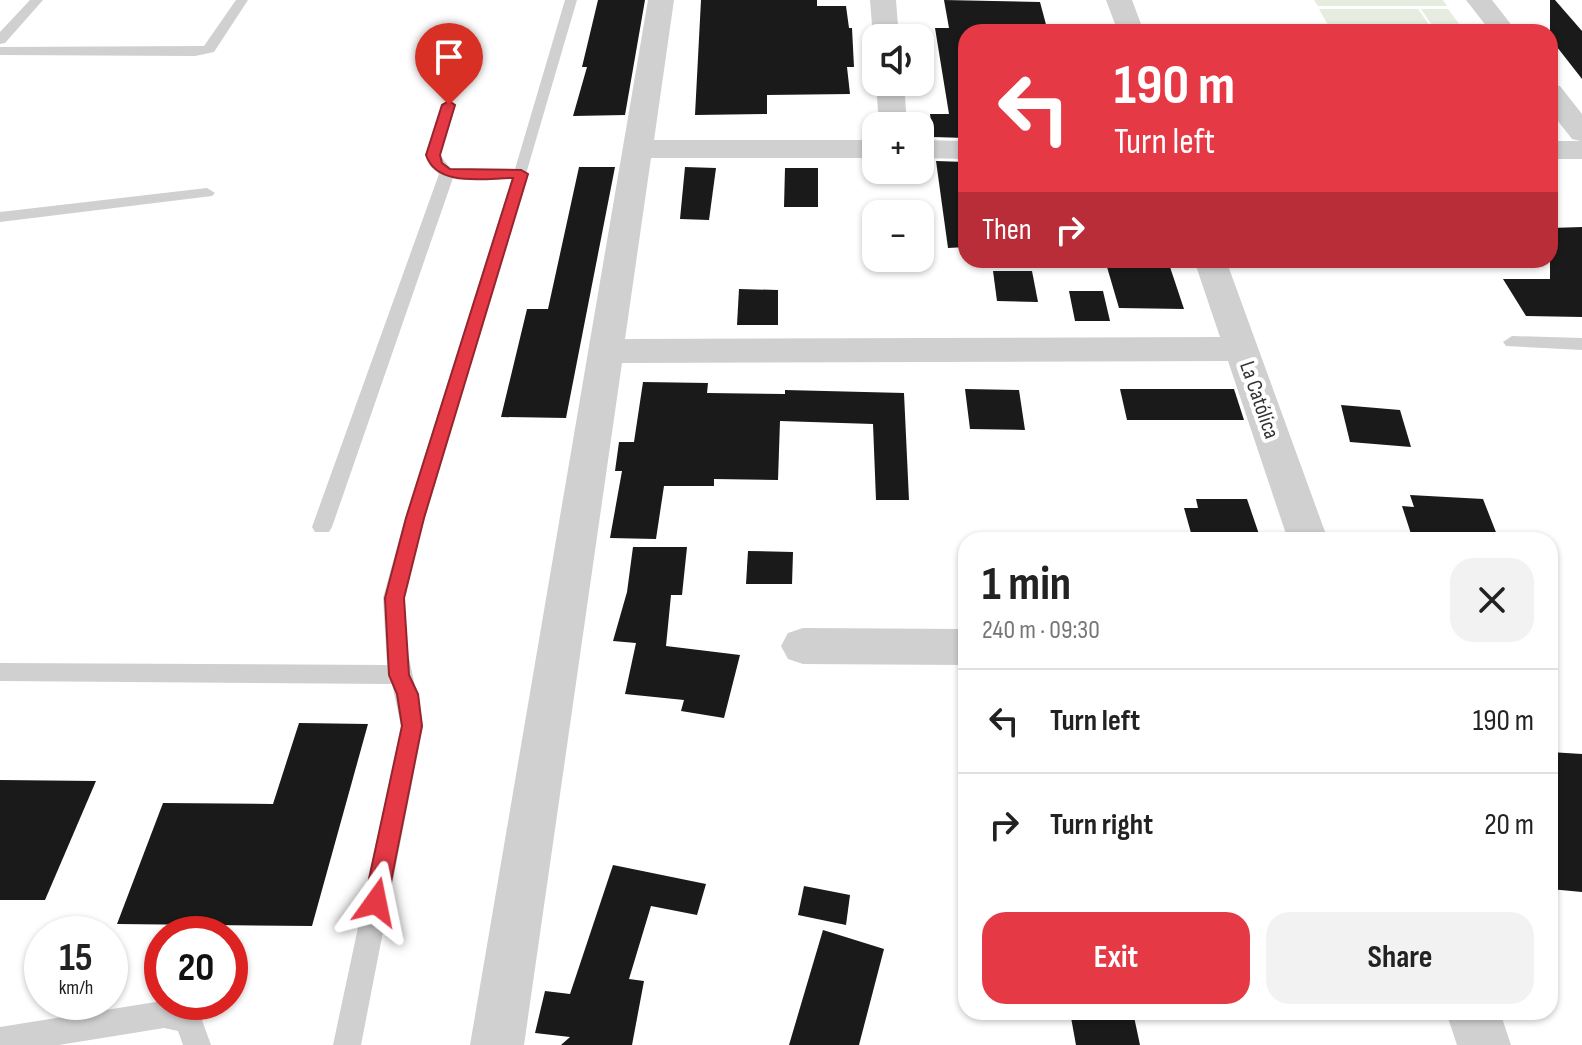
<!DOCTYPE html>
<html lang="en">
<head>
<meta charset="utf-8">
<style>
	body { margin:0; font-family:"Sofia Sans Condensed",sans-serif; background:#f2f2f2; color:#222; height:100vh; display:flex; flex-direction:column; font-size:30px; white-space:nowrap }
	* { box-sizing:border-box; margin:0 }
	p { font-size:26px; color:#767676 }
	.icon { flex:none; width:44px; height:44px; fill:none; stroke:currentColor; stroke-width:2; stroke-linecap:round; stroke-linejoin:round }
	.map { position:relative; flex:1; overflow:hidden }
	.drawer { position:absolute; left:958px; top:532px; width:600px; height:488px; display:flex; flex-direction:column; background:#fff; border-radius:24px; box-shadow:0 2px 6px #0004 }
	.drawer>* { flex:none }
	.hud { position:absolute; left:958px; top:24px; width:600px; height:244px; border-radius:24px; box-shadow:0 2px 6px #0004; background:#e63946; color:#fff; overflow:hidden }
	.fabs { position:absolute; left:862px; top:24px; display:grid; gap:16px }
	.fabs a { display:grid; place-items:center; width:72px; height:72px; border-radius:16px; background:#fff; box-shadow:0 2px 6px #0004; font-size:40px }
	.speed { position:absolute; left:24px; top:916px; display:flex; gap:16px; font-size:40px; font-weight:700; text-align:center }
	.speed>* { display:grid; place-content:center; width:104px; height:104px; border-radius:50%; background:#fff; box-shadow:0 2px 6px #0004; line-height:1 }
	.speed small { font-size:20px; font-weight:400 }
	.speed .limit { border:12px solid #d22; background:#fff; color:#111 }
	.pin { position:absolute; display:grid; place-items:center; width:68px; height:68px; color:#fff; margin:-82px -34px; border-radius:50% 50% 50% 0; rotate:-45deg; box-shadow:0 0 8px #0007 }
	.pin .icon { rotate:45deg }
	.me { position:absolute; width:88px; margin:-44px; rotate:12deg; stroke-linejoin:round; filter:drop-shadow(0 0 6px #0008) }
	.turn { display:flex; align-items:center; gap:28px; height:168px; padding:0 24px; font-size:36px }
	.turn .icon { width:104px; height:104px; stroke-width:2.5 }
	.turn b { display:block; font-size:56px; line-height:68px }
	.then { display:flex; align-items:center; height:76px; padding:0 24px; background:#0003; gap:16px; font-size:30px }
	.round { display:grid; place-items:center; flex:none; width:84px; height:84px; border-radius:24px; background:#f2f2f2 }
	.overview { display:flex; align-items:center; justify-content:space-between; height:136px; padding:0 24px }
	h1 { font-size:48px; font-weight:700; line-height:60px }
	.button { display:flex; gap:16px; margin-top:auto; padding:16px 24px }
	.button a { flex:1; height:92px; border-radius:24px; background:#e63946; color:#fff; font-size:32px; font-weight:700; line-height:92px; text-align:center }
	.button a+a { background:#f2f2f2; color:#222 }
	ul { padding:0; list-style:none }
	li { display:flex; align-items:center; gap:24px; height:104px; padding:0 24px; border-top:2px solid #e0e0e0 }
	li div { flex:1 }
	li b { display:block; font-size:30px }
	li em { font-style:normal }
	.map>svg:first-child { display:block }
	.green { fill:#e6ecdf }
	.building { fill:#1a1a1a }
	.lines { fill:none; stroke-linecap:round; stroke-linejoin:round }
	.lane { fill:#d0d0d0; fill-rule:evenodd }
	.street { fill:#d0d0d0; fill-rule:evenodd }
	.route { fill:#e63946; stroke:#96252e; stroke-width:2 }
	.labels { text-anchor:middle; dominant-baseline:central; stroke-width:8; stroke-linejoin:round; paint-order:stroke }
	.street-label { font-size:22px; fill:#333; stroke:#fff }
</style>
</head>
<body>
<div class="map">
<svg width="1582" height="1045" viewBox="0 0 1582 1045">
	<rect width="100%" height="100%" fill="#fff"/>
	<g class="green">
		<polygon points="1314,0 1443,0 1447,6 1318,6"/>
		<polygon points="1319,9 1418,9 1434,32 1332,32"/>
		<polygon points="1421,9 1448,9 1465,32 1437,32"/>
	</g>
	<g class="building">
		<polygon points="598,0 645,0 625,115 573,116 587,67 582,67"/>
		<polygon points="701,0 817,0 817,6 846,6 849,28 852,28 854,67 847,67 850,94 767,95 767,114 695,115"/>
		<polygon points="944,0 1040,2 1048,32 966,32 966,138 933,137 930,114 949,114 935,28 949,28"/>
		<polygon points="1550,0 1555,0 1582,31 1582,79 1550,38"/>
		<polygon points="936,161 966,162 966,247 948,248"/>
		<polygon points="579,167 615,167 566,418 501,417 527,309 548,309"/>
		<polygon points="685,167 716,168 709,220 680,219"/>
		<polygon points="785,168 818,168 818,207 784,207"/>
		<polygon points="1582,227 1582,317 1526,316 1503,279 1550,279 1550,228"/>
		<polygon points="1107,267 1170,267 1184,309 1119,308"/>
		<polygon points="993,271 1032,271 1038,302 997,301"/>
		<polygon points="739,289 778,290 778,325 737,325"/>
		<polygon points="1069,291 1103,291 1110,321 1075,321"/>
		<polygon points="643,382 708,383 707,393 785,394 785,390 904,393 909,500 876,500 873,424 780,421 778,480 714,479 714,486 664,486 656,539 610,538 622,471 615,471 619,442 634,442"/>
		<polygon points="965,389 1019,390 1025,430 970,429"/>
		<polygon points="1120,389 1234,389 1244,420 1127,420"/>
		<polygon points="1341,405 1400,410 1411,447 1350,442"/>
		<polygon points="1410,495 1483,499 1499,540 1413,540 1402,506 1414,507"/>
		<polygon points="1196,499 1247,499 1261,540 1193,540 1184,508 1198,508"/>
		<polygon points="633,547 687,547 682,595 671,595 666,646 740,655 724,718 681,711 684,700 625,694 636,643 613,641 627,592"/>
		<polygon points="748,551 793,552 792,584 746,584"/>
		<polygon points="299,723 368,724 312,926 117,924 163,803 273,804"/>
		<polygon points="1550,752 1582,754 1582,892 1550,889"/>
		<polygon points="0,780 96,781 45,900 0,900"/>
		<polygon points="613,865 706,884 697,915 651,906 629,979 644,981 632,1045 561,1045 570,1037 535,1033 545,991 570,994"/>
		<polygon points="804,886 850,895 846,925 798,915"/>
		<polygon points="823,930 884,949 859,1045 789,1045"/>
		<polygon points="1070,1012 1133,1012 1140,1045 1076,1045"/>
	</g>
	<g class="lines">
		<g class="lane">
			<polygon points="30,0 43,0 5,43 0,44 0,32"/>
			<polygon points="236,0 248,0 214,52 195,56 0,55 0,47 204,46"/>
			<path d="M 565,0 L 577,0 L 425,518 C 418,544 408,571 405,597 C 400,641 417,684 423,726 L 361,1045 L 333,1045 L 401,726 L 392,684 L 0,681 L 0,663 L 387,665 L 383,598 L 405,518 L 512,178 L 453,178 L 332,527 L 329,532 L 315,532 L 312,527 L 439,174 L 431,167 L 426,155 L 442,105 L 449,101 L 456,105 L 440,155 L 451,169 L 515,169 Z"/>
			<polygon points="207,188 215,193 212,196 0,222 0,212"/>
			<polygon points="1512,336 1582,338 1582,350 1506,346 1503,342"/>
			<polygon points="162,1001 198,1009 211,1045 183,1045 178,1031 164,1028 59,1045 0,1045 0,1027"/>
		</g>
		<g class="street">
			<polygon points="648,0 674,0 654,140 876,140 876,158 651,158 625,339 1220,337 1194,260 1226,260 1328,540 1288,540 1228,361 622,363 524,1045 470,1045"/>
			<polygon points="870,0 896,0 899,38 876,38 876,42 873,38"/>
			<polygon points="1106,0 1132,0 1144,32 1118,32"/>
			<polygon points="1466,0 1492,0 1517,32 1491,32"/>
			<polygon points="876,82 904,82 907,126 879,126"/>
			<polygon points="1550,84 1560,86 1582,114 1582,159 1550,159 1550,141 1580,141 1572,139 1550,111"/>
			<polygon points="920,140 966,141 966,159 920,158"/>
			<polygon points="803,628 966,629 966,665 803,664 788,659 781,646 788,633"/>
			<polygon points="1446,1012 1500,1012 1511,1045 1457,1045"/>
		</g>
	</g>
	<path class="route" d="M 449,101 L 455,105 L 440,155 L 442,163 L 450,169 L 521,170 L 528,174 L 424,518 L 404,598 L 409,675 L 418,694 L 422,726 L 387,902 L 384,910 L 376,913 L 367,910 L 364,902 L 402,726 L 397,694 L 389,675 L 385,598 L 406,518 L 513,178 C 485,178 437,188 426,155 L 442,105 Z"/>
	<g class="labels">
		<g class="street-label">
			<text transform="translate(1259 400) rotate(71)">La Católica</text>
		</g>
	</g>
</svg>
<div class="fabs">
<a><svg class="icon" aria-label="sound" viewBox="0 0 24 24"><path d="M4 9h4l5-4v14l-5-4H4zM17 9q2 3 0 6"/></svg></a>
<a>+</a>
<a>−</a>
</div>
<div class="speed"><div>15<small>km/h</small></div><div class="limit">20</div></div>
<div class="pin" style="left:449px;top:105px;background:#d93025"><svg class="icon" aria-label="arrive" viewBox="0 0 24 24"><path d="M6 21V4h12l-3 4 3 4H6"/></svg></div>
<svg class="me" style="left:376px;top:902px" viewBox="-20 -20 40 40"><path d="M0-17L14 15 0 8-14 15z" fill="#e63946" stroke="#fff" stroke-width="4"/></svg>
<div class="hud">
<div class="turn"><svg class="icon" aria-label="left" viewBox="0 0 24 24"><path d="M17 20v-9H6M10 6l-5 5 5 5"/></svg><div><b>190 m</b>Turn left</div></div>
<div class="then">Then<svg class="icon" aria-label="right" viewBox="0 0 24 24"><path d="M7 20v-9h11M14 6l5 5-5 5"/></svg></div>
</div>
<section class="drawer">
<div class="overview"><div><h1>1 min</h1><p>240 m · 09:30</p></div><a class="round"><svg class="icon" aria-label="close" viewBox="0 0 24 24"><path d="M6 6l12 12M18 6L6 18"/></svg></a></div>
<ul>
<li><svg class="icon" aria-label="left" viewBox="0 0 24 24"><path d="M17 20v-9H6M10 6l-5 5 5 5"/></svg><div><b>Turn left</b></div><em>190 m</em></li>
<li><svg class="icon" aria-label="right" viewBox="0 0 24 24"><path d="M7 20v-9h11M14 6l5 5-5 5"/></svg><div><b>Turn right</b></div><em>20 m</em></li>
</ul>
<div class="button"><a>Exit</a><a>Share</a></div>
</section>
</div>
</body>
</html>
